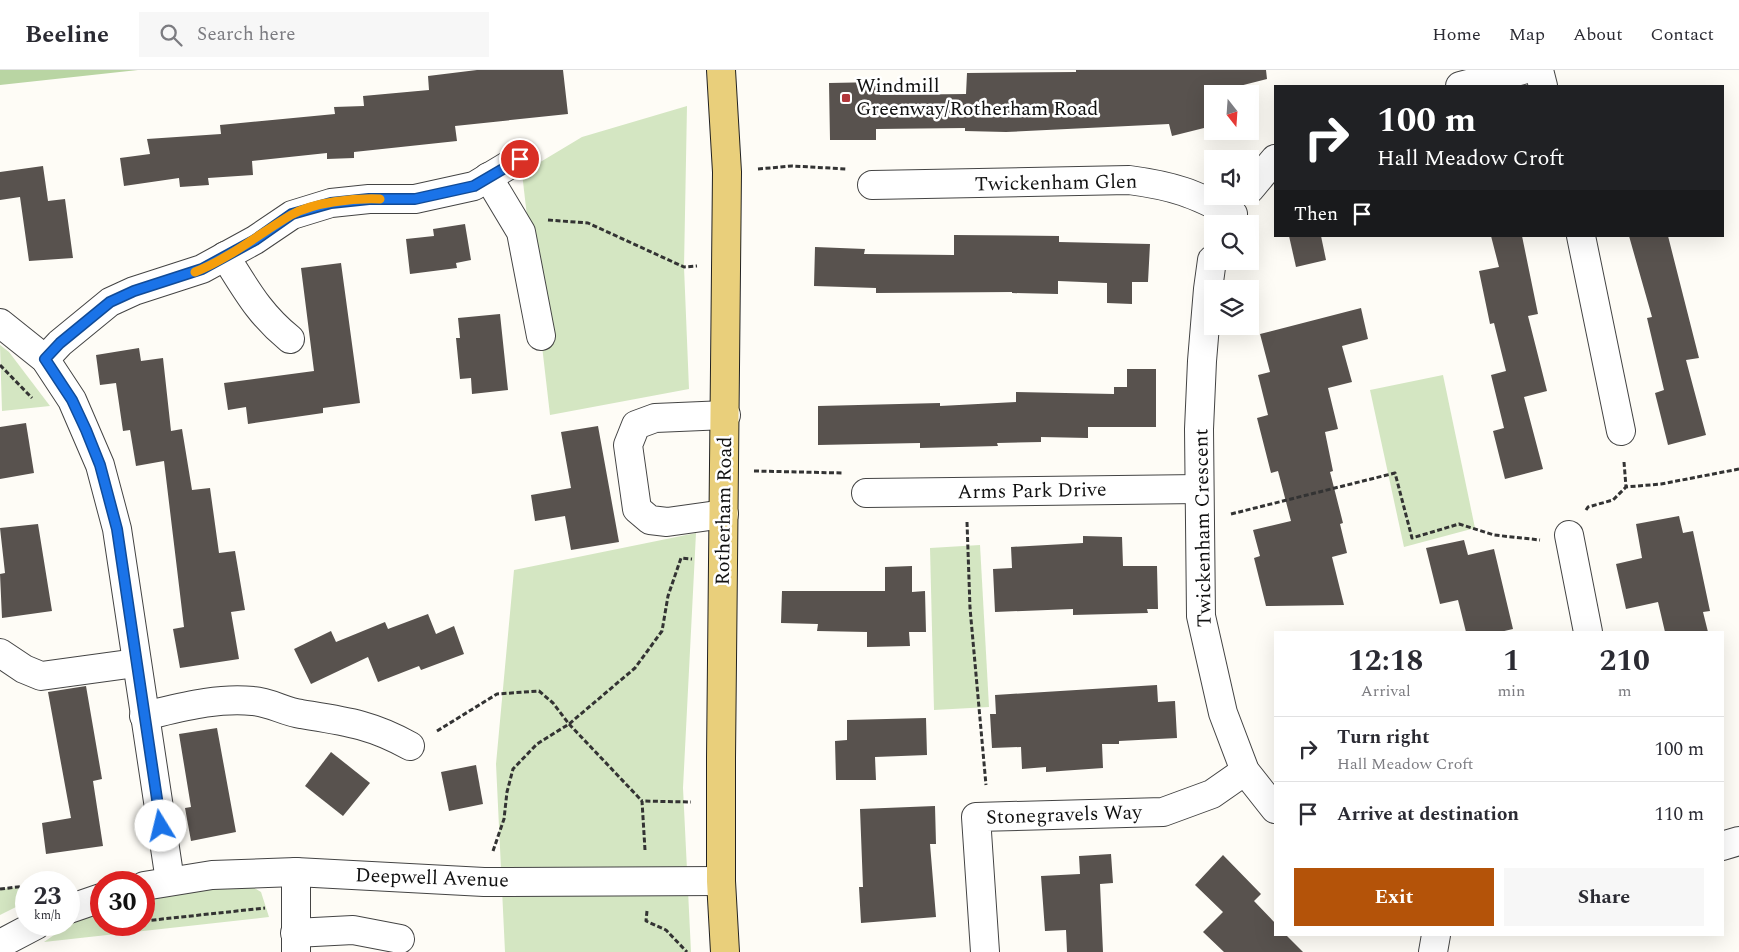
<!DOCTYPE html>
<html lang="en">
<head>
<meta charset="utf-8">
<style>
	body { margin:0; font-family:Spectral,serif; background:#f7f7f7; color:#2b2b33; height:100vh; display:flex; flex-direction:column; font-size:19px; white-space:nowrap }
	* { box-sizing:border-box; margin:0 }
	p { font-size:16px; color:#7c7c81 }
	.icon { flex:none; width:28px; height:28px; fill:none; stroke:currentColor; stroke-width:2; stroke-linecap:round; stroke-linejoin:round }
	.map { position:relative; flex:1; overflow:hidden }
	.side { position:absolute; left:1274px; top:561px; width:450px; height:305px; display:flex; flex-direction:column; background:#fff; border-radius:0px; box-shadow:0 5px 20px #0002 }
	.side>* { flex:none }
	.hud { position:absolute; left:1274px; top:15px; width:450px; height:152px; border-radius:0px; box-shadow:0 5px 20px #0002; background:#202124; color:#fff; overflow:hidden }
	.needle { width:32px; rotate:163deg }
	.buttons { position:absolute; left:1204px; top:15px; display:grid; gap:10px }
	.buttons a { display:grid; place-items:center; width:55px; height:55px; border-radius:0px; background:#fff; box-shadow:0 5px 20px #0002; font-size:25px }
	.speed { position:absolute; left:15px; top:801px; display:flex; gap:10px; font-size:25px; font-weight:700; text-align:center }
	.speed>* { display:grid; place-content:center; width:65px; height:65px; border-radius:50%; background:#fff; box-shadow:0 5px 20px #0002; line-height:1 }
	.speed small { font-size:12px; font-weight:400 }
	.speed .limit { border:8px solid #d22; background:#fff; color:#111 }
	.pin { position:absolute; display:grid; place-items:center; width:42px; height:42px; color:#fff; margin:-21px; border:2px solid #fff; border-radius:50%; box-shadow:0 1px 5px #0007 }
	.me { position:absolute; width:55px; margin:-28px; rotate:351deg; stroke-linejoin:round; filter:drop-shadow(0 0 4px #0008) }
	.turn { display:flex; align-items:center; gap:18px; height:105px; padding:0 20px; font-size:22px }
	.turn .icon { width:65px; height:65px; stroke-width:2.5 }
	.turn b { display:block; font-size:35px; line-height:42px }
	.then { display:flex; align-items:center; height:48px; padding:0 20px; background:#0003; gap:10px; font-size:19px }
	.eta { display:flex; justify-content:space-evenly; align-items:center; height:85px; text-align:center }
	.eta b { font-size:30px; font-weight:700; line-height:35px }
	.action { display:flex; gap:10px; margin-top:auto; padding:10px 20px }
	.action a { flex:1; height:58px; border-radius:0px; background:#b45309; color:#fff; font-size:20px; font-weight:700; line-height:58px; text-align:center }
	.action a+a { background:#f7f7f7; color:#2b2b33 }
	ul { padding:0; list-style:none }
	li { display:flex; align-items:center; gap:15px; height:65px; padding:0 20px; border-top:1px solid #e1e1e2 }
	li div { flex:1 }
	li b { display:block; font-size:19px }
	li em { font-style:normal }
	header { display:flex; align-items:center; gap:30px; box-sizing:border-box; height:70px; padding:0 25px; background:#fff; border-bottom:1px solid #e1e1e2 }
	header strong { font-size:24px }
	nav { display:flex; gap:28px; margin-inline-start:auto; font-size:18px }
	.search { width:350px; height:45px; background:#f7f7f7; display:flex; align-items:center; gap:12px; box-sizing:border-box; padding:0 18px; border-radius:0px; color:#7c7c81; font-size:19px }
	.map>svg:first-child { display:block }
	.green { fill:#d4e6c2 }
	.forest { fill:#b9d5a3 }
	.building { fill:#58524e }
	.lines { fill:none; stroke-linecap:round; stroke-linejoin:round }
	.minor-casing { stroke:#444; stroke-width:30 }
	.major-casing { stroke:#222; stroke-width:30 }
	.path { stroke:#333; stroke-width:3; stroke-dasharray:5 2.5; stroke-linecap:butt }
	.minor { stroke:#fff; stroke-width:28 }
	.major { stroke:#e9cf7b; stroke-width:28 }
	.route-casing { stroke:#114b97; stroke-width:12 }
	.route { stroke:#1a73e8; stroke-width:9 }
	.slow { stroke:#f59e0b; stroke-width:9 }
	.poi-dot { fill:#b2383c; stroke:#fff; stroke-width:2 }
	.labels { text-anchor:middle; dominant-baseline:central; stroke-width:5; stroke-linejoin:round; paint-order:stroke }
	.poi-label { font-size:20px; fill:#111; stroke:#fff; text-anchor:start }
	.street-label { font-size:20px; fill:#111; stroke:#fff }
</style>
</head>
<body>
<header>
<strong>Beeline</strong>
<div class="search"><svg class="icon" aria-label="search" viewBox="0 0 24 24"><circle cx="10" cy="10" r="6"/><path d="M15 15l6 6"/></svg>Search here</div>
<nav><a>Home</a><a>Map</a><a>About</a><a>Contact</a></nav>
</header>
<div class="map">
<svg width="1739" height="882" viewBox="0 0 1739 882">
	<rect width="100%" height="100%" fill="#fefcf6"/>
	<g class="green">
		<polygon points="687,36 684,197 689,319 550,345 522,103 582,67"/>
		<polygon points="0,275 9,282 50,336 2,341"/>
		<polygon points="1443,305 1475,458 1404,477 1370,320"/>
		<polygon points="696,463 683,718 691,882 505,882 496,694 514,500"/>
		<polygon points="980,475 989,637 934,640 930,478"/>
		<polygon points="26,816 26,832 0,845 0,819"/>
		<path d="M 253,817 L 261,822 L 269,847 L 44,872 L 78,848 L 101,841 L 101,855 L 144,855 L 144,830 C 180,821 216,819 253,817 Z"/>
	</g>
	<polygon class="forest" points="0,0 138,0 0,15"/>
	<g class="building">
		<polygon points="477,0 563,0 568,44 455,56 457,71 354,82 354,88 327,89 327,83 252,91 253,105 208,108 209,115 180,117 179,108 124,116 120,88 150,84 147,69 221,64 220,55 335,44 334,37 364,36 363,26 429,20 428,6"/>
		<polygon points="1076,0 1266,0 1267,9 1204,25 1212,56 1172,66 1169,54 1006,62 965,61 965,58 876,59 876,70 830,70 829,13 880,12 880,25 966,24 967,3 1076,2"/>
		<polygon points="43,96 48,131 65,129 73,188 29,191 20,127 0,130 0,102"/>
		<polygon points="465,154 471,190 456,193 457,198 410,204 406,169 434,166 433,159"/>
		<polygon points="954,165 1059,166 1059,172 1150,174 1148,212 1132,212 1132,234 1107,233 1107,213 1058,211 1058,224 1012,223 1012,222 876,223 876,218 814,216 815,177 865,179 864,184 954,185"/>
		<polygon points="1289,166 1321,166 1326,190 1296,197"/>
		<polygon points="1491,166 1522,166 1538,244 1528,246 1547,321 1524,327 1543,399 1505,409 1493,361 1504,358 1491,305 1506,301 1494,253 1490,254 1479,201 1499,197"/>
		<polygon points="1629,166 1668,166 1699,288 1686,290 1706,365 1668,375 1655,323 1664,320 1647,248 1652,247"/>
		<polygon points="341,193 360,333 323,338 323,343 248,354 246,337 228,340 224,313 314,301 301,198"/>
		<polygon points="1361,238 1368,269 1342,276 1352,312 1328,318 1338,359 1325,362 1333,401 1330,402 1343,453 1340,454 1347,483 1332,487 1344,535 1266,536 1254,488 1260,486 1253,460 1291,451 1278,401 1271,403 1257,348 1268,345 1258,305 1270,302 1260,264"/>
		<polygon points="500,244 508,320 472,324 471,308 460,309 456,268 460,268 458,248"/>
		<polygon points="139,278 141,291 163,288 171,361 182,359 192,420 210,418 219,483 235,481 245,540 231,542 239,589 180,598 173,559 184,557 164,391 136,396 130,360 123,361 116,313 100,315 96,285"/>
		<polygon points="1127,299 1156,299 1156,357 1088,357 1088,368 1041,367 1041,372 997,373 998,376 920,378 920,373 818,375 818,336 940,333 940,336 1016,332 1016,322 1114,324 1114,317 1127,317"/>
		<polygon points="26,353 34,403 0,409 0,357"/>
		<polygon points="598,356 619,472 571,480 565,446 535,451 531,425 571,418 561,362"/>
		<polygon points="1679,446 1683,463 1693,461 1710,541 1703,542 1708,562 1665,562 1658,532 1626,539 1616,494 1642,488 1636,454"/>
		<polygon points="38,454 52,541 2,548 0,504 5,503 0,458"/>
		<polygon points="1083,466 1122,467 1123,496 1157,496 1158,539 1147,539 1148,543 1073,545 1073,539 995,542 993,499 1012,498 1011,477 1083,473"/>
		<polygon points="1464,470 1468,485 1494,479 1513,559 1500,562 1466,562 1458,530 1440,534 1426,478"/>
		<polygon points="912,496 912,522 925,521 926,562 909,562 910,576 867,577 867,562 817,561 818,554 781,553 782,521 885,521 885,497"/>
		<polygon points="428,544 436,564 454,556 464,584 421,600 419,596 378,612 368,587 311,614 294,579 331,561 336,572 385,552 388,559"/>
		<polygon points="1157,615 1158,632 1175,631 1177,668 1119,671 1119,674 1102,674 1103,698 1046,702 1046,697 1022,699 1021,677 992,678 990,644 996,644 995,625"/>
		<polygon points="86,616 102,709 93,711 103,776 46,784 42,753 71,748 48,622"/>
		<polygon points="926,648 927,685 875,687 876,710 836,710 835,671 847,670 847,650"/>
		<polygon points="217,658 236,762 191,771 185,738 191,737 179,664"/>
		<polygon points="331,682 370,713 343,746 305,716"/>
		<polygon points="476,695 483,734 449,741 441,702"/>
		<polygon points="935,736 936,774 930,774 936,847 861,853 859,817 863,817 860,739"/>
		<polygon points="1111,784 1113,813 1100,814 1103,882 1067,882 1066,860 1045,861 1041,806 1080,804 1079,786"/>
		<polygon points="1223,785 1261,824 1254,831 1275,853 1275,865 1286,865 1303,882 1224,882 1203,862 1223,842 1195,815"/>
	</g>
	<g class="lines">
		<g class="minor-casing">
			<g id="minor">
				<polyline points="1539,0 1543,16"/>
				<polyline points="1460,16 1523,0"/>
				<polyline points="488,107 521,162 541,266"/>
				<path d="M 872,115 L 1129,110 C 1174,116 1193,123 1233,144"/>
				<polyline points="1250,119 1275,89"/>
				<polyline points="1581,166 1621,361"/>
				<path d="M 225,186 C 246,219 259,244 290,269"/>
				<polyline points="1212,190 1208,219 1202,291 1199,359 1201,546 1223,643 1245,701 1275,739"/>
				<polyline points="0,253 45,289 72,330 100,395 117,459 170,811"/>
				<polyline points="45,289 60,273 110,232 134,221 202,199 255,170 292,145 331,133 369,129 415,129 474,116 519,89"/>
				<polyline points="866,423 1199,419"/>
				<polyline points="724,444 667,452 650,450 637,439 628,375 636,355 655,348 726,345"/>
				<polyline points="1569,465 1588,562"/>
				<polyline points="0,583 24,599 41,606 136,593"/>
				<path d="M 144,646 C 179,638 217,627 253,631 C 270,632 285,642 301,644 C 344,651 371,654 410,676"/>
				<polyline points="1722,776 1739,771"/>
				<polyline points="296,802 296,881"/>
				<polyline points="144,816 212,805 296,802 484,812 721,811"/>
				<polyline points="69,839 101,828"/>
				<polyline points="295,863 353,860 400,869"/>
				<polyline points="0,874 36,855"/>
				<polyline points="985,882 976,747 1163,742 1212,724 1245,701"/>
				<polyline points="1433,882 1436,865"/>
			</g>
		</g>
		<g class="major-casing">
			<polyline id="major" points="721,0 727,102 721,688 721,811 725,882"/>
		</g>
		<g class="path">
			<polyline points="758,99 792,96 847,99"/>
			<polyline points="548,150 588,153 684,197 697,196"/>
			<polyline points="0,295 32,328"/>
			<polyline points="1624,392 1626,417"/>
			<polyline points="754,401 843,403"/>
			<polyline points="1586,440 1588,437 1613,430 1626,417 1661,414 1739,399"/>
			<polyline points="1231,444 1395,403 1412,468 1459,454 1494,465 1540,470"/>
			<polyline points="967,452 970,538 986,715"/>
			<polyline points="437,661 497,624 539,621 553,633 569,654 642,731"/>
			<polyline points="645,780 642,731 691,732"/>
			<polyline points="493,781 504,749 507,722 513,699 537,674 569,654 635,598 662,561 668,526 681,488 692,489"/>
			<polyline points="0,819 26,816"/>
			<polyline points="647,841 646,851 666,860 687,882"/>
			<polyline points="144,851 265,838"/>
		</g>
		<use href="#minor" class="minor"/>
		<use href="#major" class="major"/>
	</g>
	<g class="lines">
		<g class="route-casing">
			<polyline id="route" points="161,756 117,459 100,395 86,360 72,330 45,289 60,273 110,232 134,221 202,199 255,170 292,144 331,133 369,129 415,129 474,116 520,89"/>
		</g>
		<use href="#route" class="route"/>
		<path class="slow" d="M 195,202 C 230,188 259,164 291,145 C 314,132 354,128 380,129"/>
	</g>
	<rect class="poi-dot" x="841" y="23" width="10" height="10" rx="2.5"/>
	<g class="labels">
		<g class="poi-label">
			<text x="856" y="16">Windmill<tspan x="856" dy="23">Greenway/Rotherham Road</tspan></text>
		</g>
		<g class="street-label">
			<text transform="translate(1056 113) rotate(-1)">Twickenham Glen</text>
			<text transform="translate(1032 421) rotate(-1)">Arms Park Drive</text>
			<text transform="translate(724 441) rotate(-89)">Rotherham Road</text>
			<text transform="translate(1203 458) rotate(-91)">Twickenham Crescent</text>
			<text transform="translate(1064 745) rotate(-2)">Stonegravels Way</text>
			<text transform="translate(432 808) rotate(2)">Deepwell Avenue</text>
		</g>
	</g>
</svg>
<div class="buttons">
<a><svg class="needle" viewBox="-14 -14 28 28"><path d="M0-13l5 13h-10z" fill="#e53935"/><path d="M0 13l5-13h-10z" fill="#7c7c81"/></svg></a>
<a><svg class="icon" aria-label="sound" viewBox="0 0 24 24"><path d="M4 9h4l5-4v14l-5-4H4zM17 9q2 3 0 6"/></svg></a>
<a><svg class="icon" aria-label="search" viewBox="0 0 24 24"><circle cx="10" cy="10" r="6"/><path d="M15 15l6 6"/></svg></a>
<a><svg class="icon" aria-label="layers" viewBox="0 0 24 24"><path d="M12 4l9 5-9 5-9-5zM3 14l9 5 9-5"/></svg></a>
</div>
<div class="speed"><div>23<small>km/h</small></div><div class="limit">30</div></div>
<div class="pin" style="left:520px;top:89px;background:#d93025"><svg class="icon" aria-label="arrive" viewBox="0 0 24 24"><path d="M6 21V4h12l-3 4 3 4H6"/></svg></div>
<svg class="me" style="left:161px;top:756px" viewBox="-20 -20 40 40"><circle r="19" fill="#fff"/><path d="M0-13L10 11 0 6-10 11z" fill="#1a73e8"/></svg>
<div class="hud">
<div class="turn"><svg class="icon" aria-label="right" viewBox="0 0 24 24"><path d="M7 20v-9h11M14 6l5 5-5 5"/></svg><div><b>100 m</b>Hall Meadow Croft</div></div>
<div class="then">Then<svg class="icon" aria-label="arrive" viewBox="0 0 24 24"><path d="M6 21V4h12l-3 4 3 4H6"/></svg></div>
</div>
<section class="side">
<div class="eta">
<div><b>12:18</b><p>Arrival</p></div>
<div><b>1</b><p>min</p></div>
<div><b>210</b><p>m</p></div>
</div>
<ul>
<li><svg class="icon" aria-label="right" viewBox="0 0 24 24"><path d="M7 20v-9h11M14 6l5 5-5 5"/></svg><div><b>Turn right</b><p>Hall Meadow Croft</p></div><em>100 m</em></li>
<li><svg class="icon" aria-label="arrive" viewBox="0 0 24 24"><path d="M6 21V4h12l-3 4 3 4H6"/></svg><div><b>Arrive at destination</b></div><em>110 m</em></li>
</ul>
<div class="action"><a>Exit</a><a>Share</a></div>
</section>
</div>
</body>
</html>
